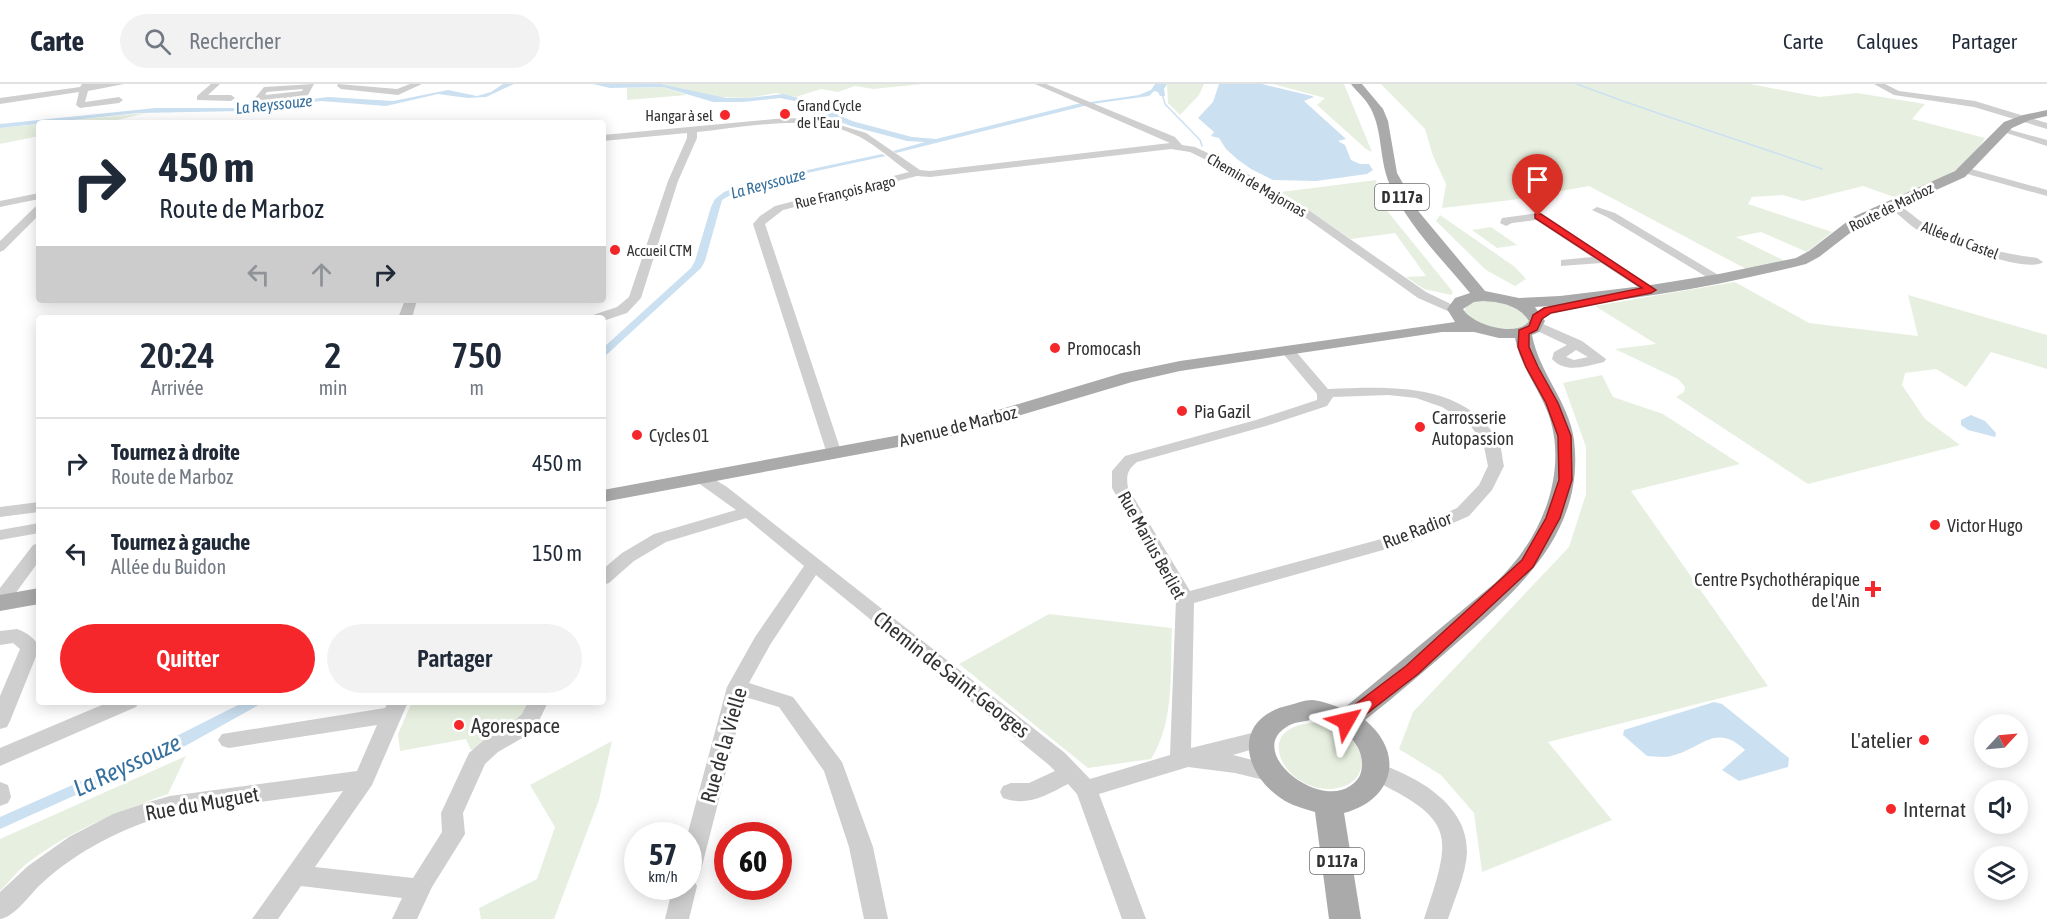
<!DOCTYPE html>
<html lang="fr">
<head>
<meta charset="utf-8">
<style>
	body { margin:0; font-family:"Asap Condensed",sans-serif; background:#f2f2f3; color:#1f2937; height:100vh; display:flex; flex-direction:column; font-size:22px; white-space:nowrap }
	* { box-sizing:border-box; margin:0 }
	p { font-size:20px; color:#747a83 }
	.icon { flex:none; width:33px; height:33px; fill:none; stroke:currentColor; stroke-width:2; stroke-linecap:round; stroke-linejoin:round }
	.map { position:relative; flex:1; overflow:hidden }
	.side { position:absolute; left:36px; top:231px; width:570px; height:390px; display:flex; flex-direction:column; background:#fff; border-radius:6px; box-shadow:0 3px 15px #0003 }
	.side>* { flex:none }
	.banner { position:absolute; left:36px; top:36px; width:570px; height:183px; border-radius:6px; box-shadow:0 3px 15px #0003; background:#fff; color:#1f2937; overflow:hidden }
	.needle { width:39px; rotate:64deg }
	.fabs { position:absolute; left:1974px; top:630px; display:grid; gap:12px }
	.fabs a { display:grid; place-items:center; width:54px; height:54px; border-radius:50%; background:#fff; box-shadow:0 3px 15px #0003; font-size:30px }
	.speed { position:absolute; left:624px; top:738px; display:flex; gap:12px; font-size:30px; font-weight:700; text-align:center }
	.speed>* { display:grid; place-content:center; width:78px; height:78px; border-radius:50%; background:#fff; box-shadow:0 3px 15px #0003; line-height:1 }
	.speed small { font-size:15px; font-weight:400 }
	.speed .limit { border:9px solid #d22; background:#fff; color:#111 }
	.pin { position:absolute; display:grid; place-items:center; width:51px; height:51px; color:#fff; margin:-62px -26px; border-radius:50% 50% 50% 0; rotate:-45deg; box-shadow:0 0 6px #0007 }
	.pin .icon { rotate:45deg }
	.me { position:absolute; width:66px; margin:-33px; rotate:53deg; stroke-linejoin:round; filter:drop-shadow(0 0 4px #0008) }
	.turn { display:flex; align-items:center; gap:21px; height:126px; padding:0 24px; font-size:27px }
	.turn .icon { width:78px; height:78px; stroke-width:2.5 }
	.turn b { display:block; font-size:42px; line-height:51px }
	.lanes { display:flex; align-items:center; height:57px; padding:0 24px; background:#0003; justify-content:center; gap:30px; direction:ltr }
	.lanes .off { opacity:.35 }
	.eta { display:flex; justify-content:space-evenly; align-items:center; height:102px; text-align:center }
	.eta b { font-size:36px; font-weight:600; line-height:42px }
	.button { display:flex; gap:12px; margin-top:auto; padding:12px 24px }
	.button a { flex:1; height:69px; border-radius:36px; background:#f6272a; color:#fff; font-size:24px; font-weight:600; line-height:69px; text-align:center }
	.button a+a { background:#f2f2f3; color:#1f2937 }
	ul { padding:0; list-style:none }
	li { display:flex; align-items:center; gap:18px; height:90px; padding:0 24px; border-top:2px solid #e0e1e3 }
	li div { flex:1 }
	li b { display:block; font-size:22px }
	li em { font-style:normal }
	header { display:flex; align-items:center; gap:36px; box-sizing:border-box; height:84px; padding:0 30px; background:#fff; border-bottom:2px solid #e0e1e3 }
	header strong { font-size:28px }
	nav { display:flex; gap:33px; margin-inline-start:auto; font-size:21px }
	.search { width:420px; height:54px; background:#f2f2f3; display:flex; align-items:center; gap:15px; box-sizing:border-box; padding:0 21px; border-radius:33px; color:#747a83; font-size:22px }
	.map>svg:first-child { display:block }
	.green { fill:#e7f0e0 }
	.water { fill:#cbe0f1 }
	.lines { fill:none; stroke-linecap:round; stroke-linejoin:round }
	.stream { stroke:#cbe0f1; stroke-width:1.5 }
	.minor { fill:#cfcfcf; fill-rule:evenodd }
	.major { fill:#aaa; fill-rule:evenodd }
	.route { fill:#f6272a; stroke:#a0191b; stroke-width:1.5 }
	.poi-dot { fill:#f6272a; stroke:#fff; stroke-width:2 }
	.labels { text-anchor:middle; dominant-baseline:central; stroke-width:6; stroke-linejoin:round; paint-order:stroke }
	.far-poi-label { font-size:15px; fill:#323232; stroke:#fff; text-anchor:start }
	.far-street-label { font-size:15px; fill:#323232; stroke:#fff }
	.far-water-label { font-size:16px; font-style:italic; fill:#36709e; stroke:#fff }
	.shield { fill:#fff; stroke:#707070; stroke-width:1.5 }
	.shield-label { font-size:16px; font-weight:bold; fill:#323232 }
	.poi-label { font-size:18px; fill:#323232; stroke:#fff; text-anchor:start }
	.street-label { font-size:18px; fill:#323232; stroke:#fff }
	.near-street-label { font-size:21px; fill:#323232; stroke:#fff }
	.near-poi-label { font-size:21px; fill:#323232; stroke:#fff; text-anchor:start }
	.near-water-label { font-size:24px; font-style:italic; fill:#36709e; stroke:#fff }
</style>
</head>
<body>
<header>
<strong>Carte</strong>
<div class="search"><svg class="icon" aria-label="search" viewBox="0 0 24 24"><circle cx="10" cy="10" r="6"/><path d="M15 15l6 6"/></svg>Rechercher</div>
<nav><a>Carte</a><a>Calques</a><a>Partager</a></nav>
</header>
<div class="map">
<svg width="2047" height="835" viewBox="0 0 2047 835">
	<rect width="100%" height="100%" fill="#fff"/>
	<g class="green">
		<polygon points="661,0 923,0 873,5 855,2 838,8 821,5 796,13 776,9 748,14 717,13"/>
		<polygon points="1167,0 1204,0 1199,11 1180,31 1168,19"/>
		<polygon points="1273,0 1344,0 1372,68 1366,65 1317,21 1325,14"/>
		<path d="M 1381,0 L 1750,0 L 1819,13 L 1857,9 L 1925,20 L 1912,35 L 1985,54 C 1968,88 1930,99 1897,114 L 1863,102 L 1803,117 L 1783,111 L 1752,113 L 1748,120 L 1832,148 L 1807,168 L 1761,148 L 1736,153 L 1787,178 L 1748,186 L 1589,102 L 1512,116 L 1442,124 L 1446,100 L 1433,72 L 1425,45 Z"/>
		<polygon points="663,3 687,11 627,16 627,4"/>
		<polygon points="146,29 105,39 44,39"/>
		<polygon points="39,40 39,52 0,60 0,44"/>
		<polygon points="1376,96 1380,118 1453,208 1451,211 1424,205 1406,193 1426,192 1395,149 1351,155 1281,108"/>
		<polygon points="1440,131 1515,183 1526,195 1515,202 1486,186 1436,137"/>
		<polygon points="1491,143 1517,161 1497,164 1472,146"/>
		<polygon points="1735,198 1809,239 1918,252 1908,211 2047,251 2047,285 1991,268 1966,303 1936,285 1905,289 1902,301 1925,335 1960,361 1808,400 1676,313 1684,308 1685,303 1678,295 1615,265 1656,260 1595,222"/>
		<path d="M 1485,216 L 1514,222 L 1530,236 C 1521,257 1475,241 1464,228 C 1466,218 1476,217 1485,216 Z"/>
		<polygon points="1602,291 1613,313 1663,330 1740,380 1631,407 1768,602 1548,658 1612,736 1482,788 1474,729 1441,691 1399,665 1413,628 1569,463 1586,410 1586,363 1563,299"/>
		<path d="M 1049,530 L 1172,544 C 1170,587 1175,638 1151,675 L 1088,684 L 959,580 Z"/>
		<path d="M 412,618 L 531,618 C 520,643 494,655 471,666 L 466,655 L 400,667 L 398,650 Z"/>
		<path d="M 1314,639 C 1328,641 1341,645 1351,655 C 1369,673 1364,699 1338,704 C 1287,714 1247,642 1314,639 Z"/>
		<polygon points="612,657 599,716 554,835 481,835 479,824 537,795 555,743 530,701"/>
		<path d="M 186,672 L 168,710 C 117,728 74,745 30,777 C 19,785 10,797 0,807 L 0,755 Z"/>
	</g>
	<g class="water">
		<polygon points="503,0 514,0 486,13 468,14 438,10 386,22 321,17 242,27 138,29 0,44 0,40 156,24 241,24 328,13 393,17 448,6 477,12 491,8"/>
		<polygon points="593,0 661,0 726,14 748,14 784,10 802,15 852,37 912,53 936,55 1077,20 1139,11 1151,6 1155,0 1167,0 1164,5 1165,12 1160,12 1158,8 1154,7 1149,12 1092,20 896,69 893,67 925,58 907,57 851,42 811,27 799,18 780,14 743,18 713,18 663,3 610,4"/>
		<polygon points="1219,0 1262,0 1312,12 1314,13 1304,17 1346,55 1338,57 1345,61 1351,76 1360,80 1369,80 1373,86 1367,90 1316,97 1273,96 1251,85 1237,75 1226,65 1219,54 1211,52 1214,48 1198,34 1213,18"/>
		<polygon points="882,70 886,72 756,100 741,105 722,116 705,177 701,184 603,274 603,264 691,184 695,177 711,123 715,115 724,108 747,99"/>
		<polygon points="1971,331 1985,337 1996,349 1995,353 1968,346 1961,341 1961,336"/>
		<polygon points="244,618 264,618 187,661 0,745 0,733 129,676"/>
		<path d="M 1714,618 L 1722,620 L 1789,674 L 1788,683 L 1739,697 L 1722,686 L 1745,666 C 1715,638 1702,665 1671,672 C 1664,674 1654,672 1647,672 L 1623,651 L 1624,646 Z"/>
	</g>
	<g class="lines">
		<g class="stream">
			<path d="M 1577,0 C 1658,31 1740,56 1822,85"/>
			<polyline points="1162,10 1165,20 1200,56 1202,62"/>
		</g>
		<g class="minor">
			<polygon points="82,0 124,0 88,7 85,18 119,13 123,16 119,19 80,24 76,21 79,8 0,20 0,14 80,3"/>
			<polygon points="211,0 220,0 208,11 231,11 235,14 231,17 197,16 197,12"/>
			<path d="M 314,0 L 308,11 L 305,12 L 259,17 L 255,14 L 264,3 ZM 303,5 L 302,7 L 265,11 L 267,8 Z"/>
			<polygon points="338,0 397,5 410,0 422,0 398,11 341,5 337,2"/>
			<path d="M 1035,0 L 1046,0 L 1175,53 L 1182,61 L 1195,63 L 1231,80 L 1307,125 L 1426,208 L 1461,225 L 1455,229 L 1450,228 L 1418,214 L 1299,129 L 1223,84 L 1190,68 L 1171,65 L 930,93 L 917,92 L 783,126 L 765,140 L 842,370 L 834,375 L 828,373 L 753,140 L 760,132 L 775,122 L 909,88 C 893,77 877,62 860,53 C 811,28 749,43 697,48 L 697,54 L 678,97 L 641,214 L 627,229 L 603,237 L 603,234 L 591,234 L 593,231 L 617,223 L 629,213 L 668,97 L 687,54 L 687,49 L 603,57 L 603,51 L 785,34 L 820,35 L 866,49 L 920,86 L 930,87 L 1170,59 Z"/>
			<polygon points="1874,0 1885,0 1899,7 1975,17 2047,39 2047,45 1974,23 1894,11"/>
			<polygon points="2000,43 2047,56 2047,62 2000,47"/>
			<polygon points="1964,83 2047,106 2047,112 1960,88 1959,86"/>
			<polygon points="39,109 39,115 0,123 0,117"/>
			<path d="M 1890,118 C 1905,122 1913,133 1925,140 C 1960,159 1998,169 2037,174 L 2043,178 C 2028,191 1935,155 1916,145 C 1905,138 1898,128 1886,123 L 1885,121 Z"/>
			<polygon points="39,122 39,131 4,166 0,168 0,157 35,123"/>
			<polygon points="1597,123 1615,129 1725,195 1719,199 1715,198 1607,133 1592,126"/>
			<polygon points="1538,129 1657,206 1655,209 1647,209 1601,179 1561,182 1561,176 1592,173 1536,136 1512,139 1506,142 1500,139 1502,134"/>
			<polygon points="405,216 417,216 412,234 398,234"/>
			<path d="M 1536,237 L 1582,257 L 1606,275 L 1604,278 C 1586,282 1566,290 1552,275 L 1554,268 L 1567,261 L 1531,244 L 1529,241 L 1531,238 ZM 1576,266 L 1588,273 L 1574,276 L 1566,273 Z"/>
			<path d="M 1287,262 L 1292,263 L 1328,305 C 1386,303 1462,297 1497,355 C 1502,362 1502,374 1504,382 L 1492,406 L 1469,432 L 1408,459 L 1194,519 L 1191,664 L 1260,647 L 1267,649 L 1271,655 L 1267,661 L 1233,671 L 1276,682 L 1279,688 L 1276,694 L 1268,697 L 1235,689 L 1188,683 L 1099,710 L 1146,835 L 1122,835 L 1077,710 L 1068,700 C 1047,711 1027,723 1003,714 L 1000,708 L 1003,702 L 1011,699 L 1029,699 L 1055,687 L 1049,681 L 816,491 L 770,561 L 749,599 L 793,613 L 842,678 L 873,763 L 888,835 L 864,835 L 849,763 L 824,687 L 779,623 L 745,613 L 700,790 L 695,798 L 697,802 L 689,835 L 665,835 L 673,802 L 688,802 L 688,752 L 687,752 L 727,603 L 755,553 L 804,482 L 746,434 L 666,458 L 634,477 L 609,499 L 603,501 L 603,485 L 622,469 L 654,450 L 736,426 L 697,398 L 695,395 L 697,392 L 709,392 L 727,403 L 1065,669 L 1090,695 L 1170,671 L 1176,515 L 1112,404 L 1112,387 L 1125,372 L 1256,336 L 1317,316 L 1317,310 L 1280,266 ZM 1388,311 L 1416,314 L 1442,323 L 1469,340 L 1483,358 L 1488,382 L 1479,401 L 1457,424 L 1396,451 L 1190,507 L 1128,404 C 1126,392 1127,386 1137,378 L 1266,342 L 1327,322 L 1333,313 Z"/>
			<polygon points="39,418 39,428 0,433 0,423"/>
			<polygon points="39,439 39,449 0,456 0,446"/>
			<polygon points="39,459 39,477 7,521 0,523 0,504 33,461"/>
			<path d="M 17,545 C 26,548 37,555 39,565 L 10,637 L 7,643 L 0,645 L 0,612 L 20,565 L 13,559 L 0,561 L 0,547 Z"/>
			<polygon points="109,618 139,618 136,623 0,682 0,664"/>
			<path d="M 388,618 L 408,618 L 372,701 L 315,783 L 413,794 L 442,748 L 441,729 L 469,669 L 484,656 L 510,641 L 522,630 L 528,618 L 548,618 L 537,641 L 524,653 L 498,668 L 485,680 L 463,729 L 465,750 L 432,803 L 417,835 L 392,835 L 402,814 L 301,802 L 278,835 L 252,835 L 343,707 L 170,730 C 123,744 78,766 41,800 C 30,810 15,833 0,835 L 0,808 L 28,782 L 69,753 L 113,730 L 145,719 L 170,712 L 357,687 L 377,641 L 229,664 L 222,662 L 218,656 L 222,650 L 385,624 Z"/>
			<path d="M 1377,679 C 1416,692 1468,720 1467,768 C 1466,790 1455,814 1448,835 L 1424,835 C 1453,749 1456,736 1369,694 L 1366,688 L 1369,682 Z"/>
			<polygon points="0,698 8,701 11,713 8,719 0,722"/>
		</g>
		<g class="major">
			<path d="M 1351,0 L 1362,0 L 1383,25 L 1388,37 L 1397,89 L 1419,128 L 1485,207 L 1519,214 L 1560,212 L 1651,201 L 1719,190 L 1796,174 L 1809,167 L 1853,133 L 1955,87 L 2004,38 L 2023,31 L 2047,26 L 2047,32 L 2030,36 L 2012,44 L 1965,93 L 1863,139 L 1819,173 L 1806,180 C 1718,202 1626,219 1535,223 L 1545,237 L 1539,248 L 1532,251 C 1539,289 1569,318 1574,356 C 1585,447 1521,503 1459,557 C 1428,584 1397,611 1365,636 C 1406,670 1393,716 1344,729 L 1361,835 L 1329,835 L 1315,728 C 1305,725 1294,722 1285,717 C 1242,691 1230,634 1290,621 C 1297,619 1305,616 1312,616 C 1323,617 1333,621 1343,625 L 1495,499 C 1540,458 1570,389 1548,329 C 1538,303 1520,282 1515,254 L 1499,254 L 1474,248 L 1442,248 L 1180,287 L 1132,298 L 941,355 L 603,418 L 603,406 L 938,344 L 1122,289 L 1180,277 L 1455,238 L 1447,225 L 1455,214 L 1470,209 C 1442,175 1408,142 1390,101 C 1379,77 1383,48 1371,25 C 1366,15 1357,8 1351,0 ZM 1483,217 C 1500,218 1519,221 1529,237 C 1517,254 1472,241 1463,225 L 1474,218 ZM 1310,636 C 1333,640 1361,652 1362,679 C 1362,690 1359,696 1350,702 C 1317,725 1244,667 1288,642 C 1294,638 1303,638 1310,636 Z"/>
			<polygon points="39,504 39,520 0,527 0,511"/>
		</g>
	</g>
	<polygon class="route" points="1535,130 1541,130 1656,206 1651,209 1551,229 1542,235 1537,246 1529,250 1529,263 1538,283 1558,319 1571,352 1572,396 1560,434 1533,483 1418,590 1352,641 1346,643 1340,641 1337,637 1340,632 1406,582 1522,476 1546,434 1559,396 1558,352 1546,319 1526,283 1518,263 1519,246 1529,242 1533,231 1544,224 1642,204 1535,134"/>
	<g class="poi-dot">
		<circle cx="785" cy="30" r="6"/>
		<circle cx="725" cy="31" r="6"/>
		<circle cx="615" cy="166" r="6"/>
		<circle cx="1055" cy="264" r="6"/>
		<circle cx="1182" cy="327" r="6"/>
		<circle cx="1420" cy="343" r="6"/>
		<circle cx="637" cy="351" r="6"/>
		<circle cx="1935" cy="441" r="6"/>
		<path d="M1870 496h6v6h6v6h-6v6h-6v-6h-6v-6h6z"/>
		<circle cx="459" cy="641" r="6"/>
		<circle cx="1924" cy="656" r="6"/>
		<circle cx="1891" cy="725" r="6"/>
	</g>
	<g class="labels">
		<g class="far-poi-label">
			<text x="797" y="21">Grand Cycle<tspan x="797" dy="17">de l'Eau</tspan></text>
			<text x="713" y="31" text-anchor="end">Hangar à sel</text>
			<text x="627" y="166">Accueil CTM</text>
		</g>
		<g class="far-street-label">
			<text transform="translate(1257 101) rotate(30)">Chemin de Majornas</text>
			<text transform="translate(845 108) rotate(-13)">Rue François Arago</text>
			<text transform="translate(1891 123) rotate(-26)">Route de Marboz</text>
			<text transform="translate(1960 156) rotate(21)">Allée du Castel</text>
		</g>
		<g class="far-water-label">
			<text transform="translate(274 20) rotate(-6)">La Reyssouze</text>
			<text transform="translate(768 99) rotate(-15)">La Reyssouze</text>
		</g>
		<g class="shield">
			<rect x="1375" y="100" width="54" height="26" rx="4.5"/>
			<rect x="1310" y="764" width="54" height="26" rx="4.5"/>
		</g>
		<g class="shield-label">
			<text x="1402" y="113">D 117a</text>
			<text x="1337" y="777">D 117a</text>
		</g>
		<g class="poi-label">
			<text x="1067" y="264">Promocash</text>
			<text x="1194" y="327">Pia Gazil</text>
			<text x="1432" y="333">Carrosserie<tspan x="1432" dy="21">Autopassion</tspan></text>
			<text x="649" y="351">Cycles 01</text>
			<text x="1947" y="441">Victor Hugo</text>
			<text x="1860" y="495" text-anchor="end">Centre Psychothérapique<tspan x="1860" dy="21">de l'Ain</tspan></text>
		</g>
		<g class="street-label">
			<text transform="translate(958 342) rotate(-14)">Avenue de Marboz</text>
			<text transform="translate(1417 446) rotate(-21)">Rue Radior</text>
			<text transform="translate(1152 461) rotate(61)">Rue Marius Berliet</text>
		</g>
		<g class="near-street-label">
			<text transform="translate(952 590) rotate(38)">Chemin de Saint-Georges</text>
			<text transform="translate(723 661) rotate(-74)">Rue de la Vielle</text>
			<text transform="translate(202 719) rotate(-10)">Rue du Muguet</text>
		</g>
		<g class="near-poi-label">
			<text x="471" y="641">Agorespace</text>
			<text x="1912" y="656" text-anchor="end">L'atelier</text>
			<text x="1903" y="725">Internat</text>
		</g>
		<g class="near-water-label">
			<text transform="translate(127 681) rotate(-25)">La Reyssouze</text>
		</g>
	</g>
</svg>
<div class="fabs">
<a><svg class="needle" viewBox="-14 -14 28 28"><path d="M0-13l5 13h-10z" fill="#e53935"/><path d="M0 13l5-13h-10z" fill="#747a83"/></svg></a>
<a><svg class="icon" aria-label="sound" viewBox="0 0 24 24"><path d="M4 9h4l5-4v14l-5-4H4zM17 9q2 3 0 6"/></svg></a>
<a><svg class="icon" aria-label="layers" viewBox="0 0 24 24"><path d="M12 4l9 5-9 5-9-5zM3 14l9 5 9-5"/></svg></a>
</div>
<div class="speed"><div>57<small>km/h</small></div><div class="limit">60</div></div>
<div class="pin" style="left:1538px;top:132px;background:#d93025"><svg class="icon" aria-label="arrive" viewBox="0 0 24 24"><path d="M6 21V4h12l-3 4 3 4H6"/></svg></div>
<svg class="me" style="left:1346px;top:637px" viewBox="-20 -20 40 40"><path d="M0-17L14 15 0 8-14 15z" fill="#f6272a" stroke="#fff" stroke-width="4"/></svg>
<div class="banner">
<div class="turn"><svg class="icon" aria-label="right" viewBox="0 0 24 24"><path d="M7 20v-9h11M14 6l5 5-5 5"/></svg><div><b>450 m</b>Route de Marboz</div></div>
<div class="lanes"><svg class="icon off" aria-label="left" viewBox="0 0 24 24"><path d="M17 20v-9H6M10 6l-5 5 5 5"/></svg><svg class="icon off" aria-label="ahead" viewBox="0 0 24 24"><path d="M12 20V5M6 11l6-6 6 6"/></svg><svg class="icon" aria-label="right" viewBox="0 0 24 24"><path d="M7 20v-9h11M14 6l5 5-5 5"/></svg></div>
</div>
<section class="side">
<div class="eta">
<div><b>20:24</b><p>Arrivée</p></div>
<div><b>2</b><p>min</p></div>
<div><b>750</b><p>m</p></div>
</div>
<ul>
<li><svg class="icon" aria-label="right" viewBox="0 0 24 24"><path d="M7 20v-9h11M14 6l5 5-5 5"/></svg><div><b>Tournez à droite</b><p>Route de Marboz</p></div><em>450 m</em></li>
<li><svg class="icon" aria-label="left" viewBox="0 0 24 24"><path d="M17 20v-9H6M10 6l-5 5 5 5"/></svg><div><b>Tournez à gauche</b><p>Allée du Buidon</p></div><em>150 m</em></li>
</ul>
<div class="button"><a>Quitter</a><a>Partager</a></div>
</section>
</div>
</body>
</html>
